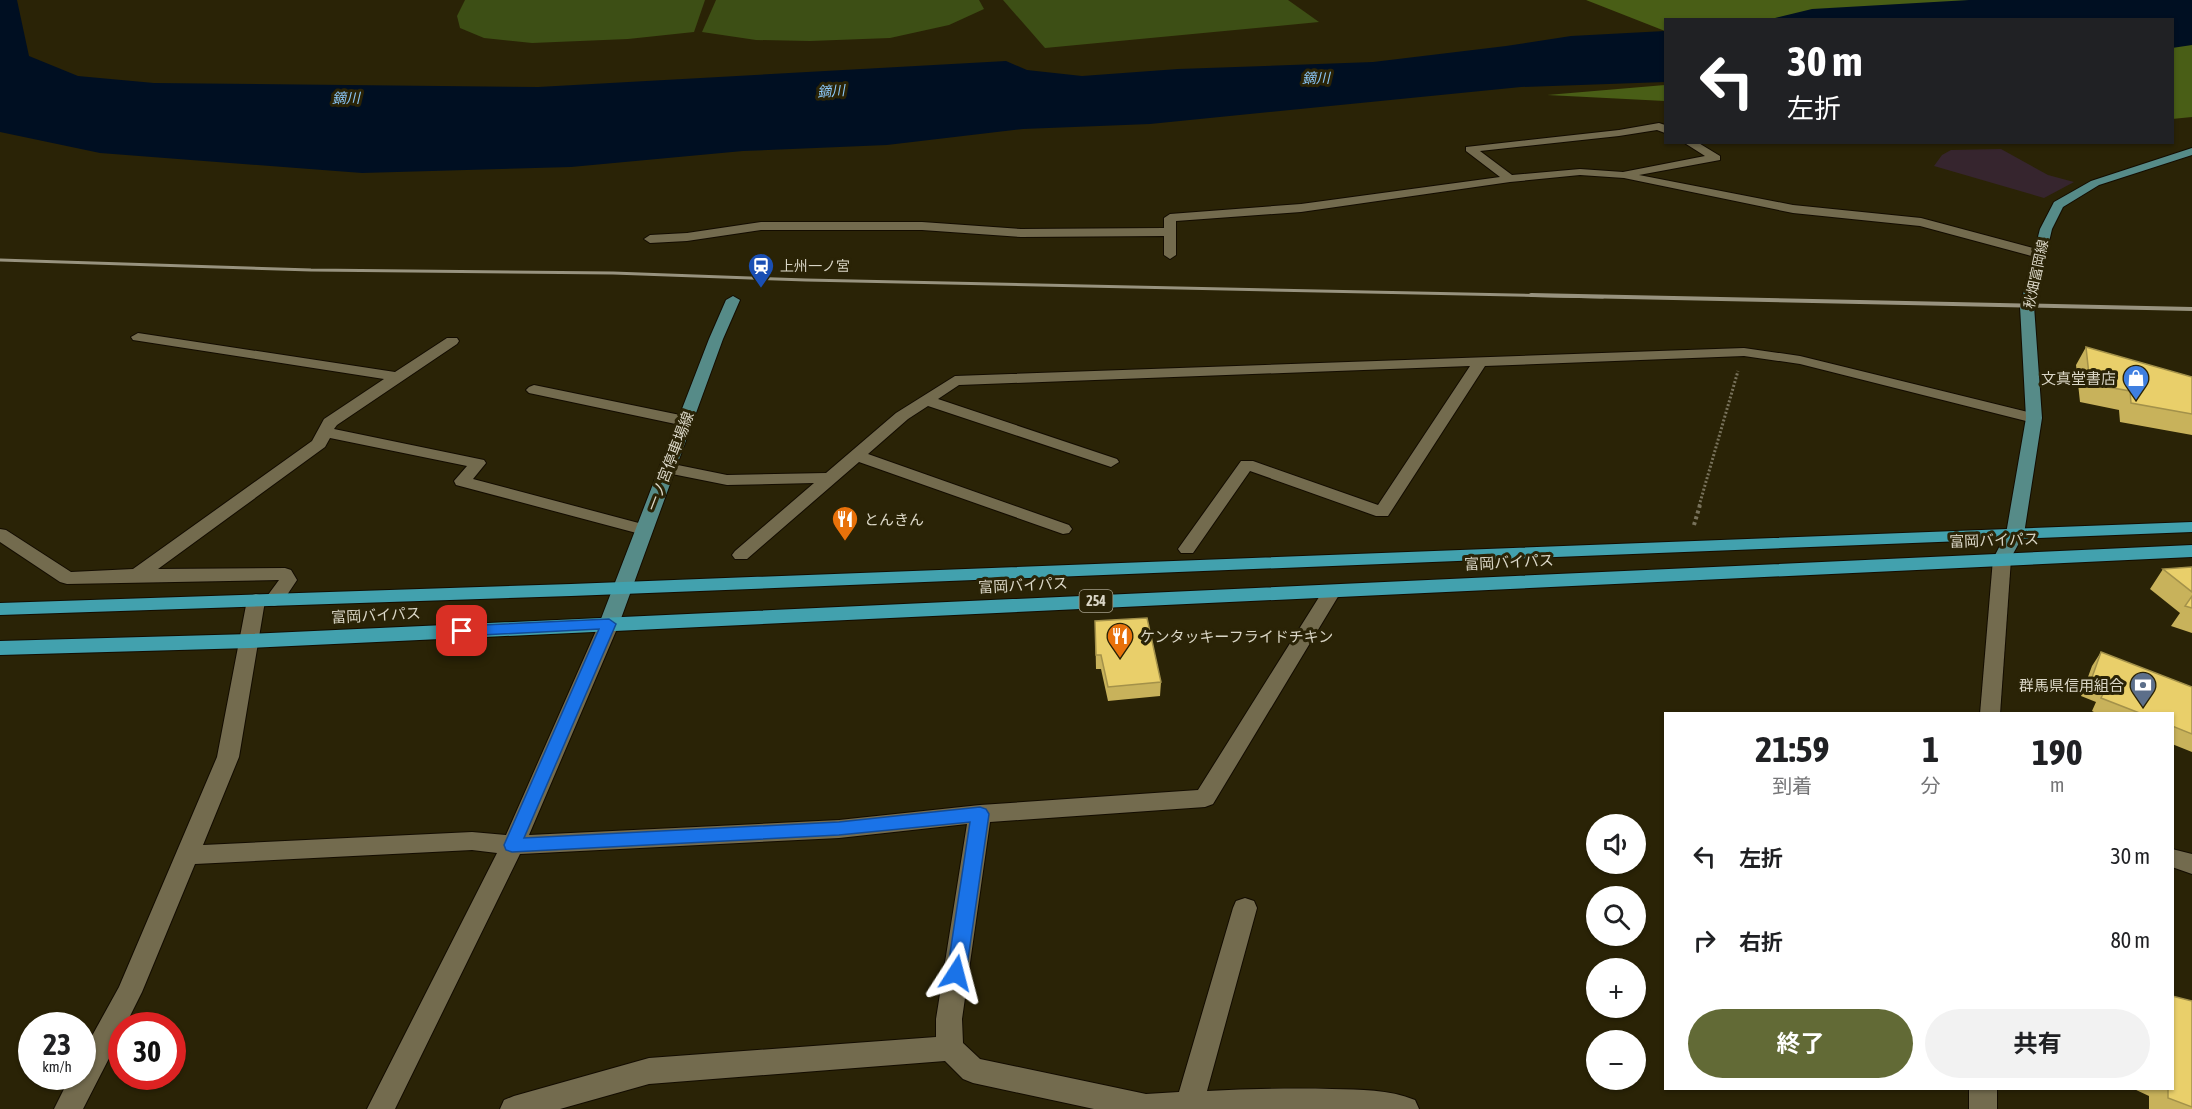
<!DOCTYPE html>
<html lang="ja">
<head>
<meta charset="utf-8">
<style>
	body { margin:0; font-family:"Asap Condensed","Noto Sans JP",sans-serif; background:#f2f2f2; color:#202124; height:100vh; display:flex; flex-direction:column; font-size:22px; white-space:nowrap }
	* { box-sizing:border-box; margin:0 }
	p { font-size:20px; color:#757577 }
	.icon { flex:none; width:33px; height:33px; fill:none; stroke:currentColor; stroke-width:2; stroke-linecap:round; stroke-linejoin:round }
	.map { position:relative; flex:1; overflow:hidden }
	.drawer { position:absolute; left:1664px; top:712px; width:510px; height:378px; display:flex; flex-direction:column; background:#fff; border-radius:0px; box-shadow:0 2px 4px #0004 }
	.drawer>* { flex:none }
	.guide { position:absolute; left:1664px; top:18px; width:510px; height:126px; border-radius:0px; box-shadow:0 2px 4px #0004; background:#202124; color:#fff; overflow:hidden }
	.tools { position:absolute; left:1586px; top:814px; display:grid; gap:12px }
	.tools a { display:grid; place-items:center; width:60px; height:60px; border-radius:50%; background:#fff; box-shadow:0 2px 4px #0004; font-size:30px }
	.speed { position:absolute; left:18px; top:1012px; display:flex; gap:12px; font-size:30px; font-weight:700; text-align:center }
	.speed>* { display:grid; place-content:center; width:78px; height:78px; border-radius:50%; background:#fff; box-shadow:0 2px 4px #0004; line-height:1 }
	.speed small { font-size:15px; font-weight:400 }
	.speed .limit { border:9px solid #d22; background:#fff; color:#111 }
	.pin { position:absolute; display:grid; place-items:center; width:51px; height:51px; color:#fff; margin:-26px; border-radius:12px; box-shadow:0 3px 9px #0006 }
	.me { position:absolute; width:66px; margin:-33px; rotate:9deg; stroke-linejoin:round; filter:drop-shadow(0 0 4px #0008) }
	.turn { display:flex; align-items:center; gap:21px; height:126px; padding:0 24px; font-size:27px }
	.turn .icon { width:78px; height:78px; stroke-width:2.5 }
	.turn b { display:block; font-size:42px; line-height:51px }
	.eta { display:flex; justify-content:space-evenly; align-items:center; height:102px; text-align:center }
	.eta b { font-size:36px; font-weight:700; line-height:42px }
	.button { display:flex; gap:12px; margin-top:auto; padding:12px 24px }
	.button a { flex:1; height:69px; border-radius:36px; background:#626a36; color:#fff; font-size:24px; font-weight:700; line-height:69px; text-align:center }
	.button a+a { background:#f2f2f2; color:#202124 }
	ul { padding:0; list-style:none }
	li { display:flex; align-items:center; gap:18px; height:84px; padding:0 24px }
	li div { flex:1 }
	li b { display:block; font-size:22px }
	li em { font-style:normal }
	.map>svg:first-child { display:block }
	.commercial { fill:#36252e }
	.green { fill:#3d4f15 }
	.forest { fill:#495e16 }
	.water { fill:#000f22 }
	.lines { fill:none; stroke-linecap:round; stroke-linejoin:round }
	.minor-casing { stroke:#130c00; stroke-width:2 }
	.major-casing { stroke:#130c00; stroke-width:2 }
	.highway-casing { stroke:#130c00; stroke-width:2 }
	.path-far1 { stroke:#78725b; stroke-width:3; stroke-dasharray:2 2; stroke-linecap:butt }
	.path { stroke:#78725b; stroke-width:4; stroke-dasharray:3 3; stroke-linecap:butt }
	.minor { fill:#736b4e; fill-rule:evenodd }
	.major { fill:#568b88; fill-rule:evenodd }
	.highway { fill:#42a1ae; fill-rule:evenodd }
	.rail-far1 { stroke:#98937f; stroke-width:3 }
	.rail { stroke:#98937f; stroke-width:4 }
	.wall { fill:#c8b25b }
	.building { fill:#e9cf6a; stroke:#a3914a; stroke-width:1.5 }
	.route { fill:#1a73e8; stroke:#114b97; stroke-width:1.5 }
	.labels { text-anchor:middle; dominant-baseline:central; stroke-width:6; stroke-linejoin:round; paint-order:stroke }
	.far-water-label { font-size:14px; font-style:italic; fill:#8cc8f9; stroke:#2a2306 }
	.far-poi-label { font-size:14px; fill:#dad6c6; stroke:#2a2306; text-anchor:start }
	.far-street-label { font-size:14px; fill:#dad6c6; stroke:#2a2306 }
	.shield { fill:#2a2306; stroke:#a5a08c; stroke-width:1.5 }
	.shield-label { font-size:14px; font-weight:bold; fill:#dad6c6 }
	.poi-label { font-size:15px; fill:#dad6c6; stroke:#2a2306; text-anchor:end }
	.street-label { font-size:15px; fill:#dad6c6; stroke:#2a2306 }
</style>
</head>
<body>
<div class="map">
<svg width="2192" height="1109" viewBox="0 0 2192 1109">
	<rect width="100%" height="100%" fill="#2a2306"/>
	<polygon class="commercial" points="2001,149 2048,175 2074,182 2044,198 1934,166 1942,155 1951,150"/>
	<g class="green">
		<polygon points="465,0 705,0 694,32 628,39 532,43 484,38 460,28 457,16"/>
		<polygon points="716,0 979,0 984,9 949,25 890,38 810,41 756,40 702,32"/>
		<polygon points="1003,0 1288,0 1319,22 1045,48"/>
	</g>
	<g class="forest">
		<polygon points="1586,0 2192,0 2192,117 2172,119 2172,20 1665,20 1665,31"/>
		<polygon points="1665,85 1665,101 1547,95"/>
	</g>
	<g class="water">
		<polygon points="0,0 17,0 29,56 78,76 154,83 538,87 1006,61 1027,70 1082,76 1178,69 1373,62 1506,46 1571,36 1665,31 1665,82 1521,87 1150,124 1023,129 887,145 743,151 571,167 362,173 100,153 0,132"/>
		<polygon points="1969,0 2192,0 2192,45 2172,48 2172,20 1771,19 1812,9"/>
	</g>
	<g class="lines">
		<g class="minor-casing">
			<g id="minor">
				<polygon points="1659,123 1665,125 1665,133 1657,130 1619,136 1480,151 1512,175 1580,169 1623,172 1705,156 1683,142 1697,142 1720,156 1720,160 1639,175 1793,205 1921,218 2044,251 2045,254 2039,258 1920,226 1793,213 1624,178 1580,175 1510,182 1301,212 1176,221 1176,255 1170,259 1164,255 1164,236 1021,237 922,230 761,230 687,241 650,243 644,239 650,235 687,233 761,222 922,222 1021,229 1164,228 1164,218 1170,214 1301,204 1500,177 1466,151 1466,147 1619,130"/>
				<path d="M 138,333 L 395,372 L 447,338 L 457,338 L 459,341 L 457,344 L 337,425 L 334,429 L 484,460 L 486,463 L 473,479 L 650,526 L 653,530 L 650,534 L 644,535 L 456,485 L 454,481 L 467,466 L 330,438 L 325,447 L 158,569 L 285,568 L 291,570 L 297,580 L 281,604 L 274,606 L 267,604 L 265,601 L 239,757 L 203,845 L 472,832 L 506,835 L 599,624 L 602,619 L 609,618 L 616,619 L 619,624 L 529,835 L 839,820 L 980,805 L 1198,790 L 1326,586 L 1340,586 L 1342,590 L 1213,804 L 1205,807 L 990,822 L 962,1019 L 963,1043 L 980,1059 L 1146,1094 L 1179,1092 L 1233,908 L 1236,901 L 1245,898 L 1254,901 L 1257,908 L 1207,1091 C 1249,1089 1290,1088 1332,1089 C 1360,1090 1389,1089 1415,1100 L 1419,1109 L 1094,1109 L 973,1083 L 963,1079 L 945,1061 L 649,1084 L 560,1109 L 500,1109 L 504,1100 L 514,1096 L 649,1058 L 936,1037 L 936,1019 L 967,824 L 839,838 L 520,854 L 395,1109 L 367,1109 L 497,853 L 472,850 L 195,864 L 142,992 L 125,1026 L 122,1026 L 122,1033 L 83,1109 L 54,1109 L 70,1077 L 82,1077 L 82,1054 L 119,987 L 217,757 L 247,600 L 249,596 L 256,594 L 263,596 L 265,599 L 279,580 L 67,584 L 60,582 L 0,542 L 0,529 L 6,530 L 71,572 L 133,569 L 312,441 L 324,419 L 384,379 L 133,340 L 131,337 Z"/>
				<polygon points="1744,348 1800,356 2040,415 2042,418 2034,423 1800,364 1744,356 1485,366 1388,516 1376,516 1250,471 1193,553 1181,553 1178,549 1241,461 1253,461 1378,505 1470,366 959,385 938,399 1117,459 1119,462 1111,467 928,406 908,419 868,454 1069,525 1072,529 1069,533 1063,534 859,462 747,559 735,559 732,555 735,551 814,483 727,485 662,472 660,468 668,463 727,475 826,473 896,413 955,376"/>
				<polygon points="534,385 685,416 693,421 685,426 529,393 526,390 529,387"/>
				<polygon points="2002,553 2008,555 2011,559 2000,714 1980,714 1993,559 1996,555"/>
				<polygon points="2172,849 2192,854 2192,874 2172,867"/>
				<rect x="1969" y="1089" width="28" height="20"/>
			</g>
		</g>
		<g class="major-casing">
			<g id="major">
				<polygon points="2192,148 2192,155 2099,185 2063,207 2052,229 2034,306 2042,418 2024,534 2008,563 1996,563 1993,559 2006,534 2026,418 2020,306 2040,229 2054,202 2091,181"/>
				<polygon points="733,296 740,300 723,339 619,624 616,629 609,630 602,629 599,624 709,339 726,300"/>
			</g>
		</g>
		<g class="highway-casing">
			<g id="highway">
				<polygon points="2192,522 2192,532 571,596 0,615 0,603 571,584"/>
				<polygon points="2192,545 2192,557 250,648 0,655 0,641 250,634"/>
			</g>
		</g>
		<polyline class="path-far1" points="1699,506 1738,371"/>
		<polyline class="path" points="1694,525 1700,505"/>
		<use href="#minor" class="minor"/>
		<use href="#major" class="major"/>
		<use href="#highway" class="highway"/>
		<polyline class="rail-far1" points="0,260 311,270 613,273 806,280 1603,297"/>
		<polyline class="rail" points="1531,295 2192,309"/>
	</g>
	<g class="wall">
		<polygon points="2086,347 2192,377 2192,435 2120,422 2119,410 2080,402 2076,365"/>
		<polygon points="2192,567 2192,633 2171,626 2180,613 2150,589 2163,569"/>
		<polygon points="1095,621 1161,682 1160,696 1108,701 1101,669 1096,669"/>
		<polygon points="2101,652 2192,687 2192,752 2172,744 2172,714 2098,714 2092,711 2096,702 2081,696 2092,666"/>
		<polygon points="2192,1001 2192,1109 2149,1109 2149,1096 2134,1089 2172,1089"/>
	</g>
	<g class="building">
		<polygon points="2086,347 2192,377 2192,414 2131,403 2130,391 2090,384"/>
		<polygon points="2192,567 2192,592 2163,569"/>
		<polygon points="2192,596 2192,608 2185,606"/>
		<polygon points="1147,618 1161,682 1108,687 1101,655 1096,655 1095,621"/>
		<polygon points="2101,652 2192,687 2192,734 2172,726 2172,714 2142,714 2101,698 2106,688 2090,683"/>
		<polygon points="2172,996 2192,1001 2192,1107 2168,1098 2168,1089 2172,1089"/>
	</g>
	<polygon class="route" points="609,619 616,624 524,838 839,822 980,807 986,809 989,814 966,973 963,979 956,982 949,979 947,973 970,822 839,835 512,852 506,850 504,845 599,629 462,636 454,631 462,626"/>
	<defs>
		<g id="station-pin" transform="scale(1.35)"><path d="M0 17L-7.5 6A9.5 9.5 0 1 1 7.5 6Z" fill="#1a4fb4" stroke="#2a2306"/><path d="M-3-6H3Q5-6 5-4V2Q5 4 3 4L4.5 6H3L1.5 4h-3L-3 6H-4.5L-3 4Q-5 4-5 2V-4Q-5-6-3-6ZM-3.5-4v3h7v-3ZM-3.5 1v1.5H-2V1ZM2 1v1.5H3.5V1Z" fill="#fff"/></g>
		<g id="shop-pin" transform="scale(1.35)"><path d="M0 17L-7.5 6A9.5 9.5 0 1 1 7.5 6Z" fill="#3f7fe0" stroke="#2a2306"/><path d="M-5-2.5h2.3a2.7 3.5 0 0 1 5.4 0H5L5.5 6h-11ZM-1.5-2.5h3a1.5 2.3 0 0 0-3 0Z" fill="#fff"/></g>
		<g id="restaurant-pin" transform="scale(1.35)"><path d="M0 17L-7.5 6A9.5 9.5 0 1 1 7.5 6Z" fill="#e8710a" stroke="#2a2306"/><path d="M-5-6h1v4h1v-4h1v4h1v-4h1v5L-1.5 .5V6h-2V.5L-5-1ZM5-6V6H3V1.5H1.5Q1.5-4 5-6Z" fill="#fff"/></g>
		<g id="bank-pin" transform="scale(1.35)"><path d="M0 17L-7.5 6A9.5 9.5 0 1 1 7.5 6Z" fill="#5c6f8a" stroke="#2a2306"/><path d="M-6-4H6V4H-6ZM0-2.3a2.3 2.3 0 1 0 0 4.6a2.3 2.3 0 1 0 0-4.6Z" fill="#fff"/></g>
	</defs>
	<g fill-rule="evenodd">
		<use href="#station-pin" x="761" y="266"/>
		<use href="#shop-pin" x="2136" y="378"/>
		<use href="#restaurant-pin" x="845" y="519"/>
		<use href="#restaurant-pin" x="1120" y="636"/>
		<use href="#bank-pin" x="2143" y="685"/>
	</g>
	<g class="labels">
		<g class="far-water-label">
			<text transform="translate(1316 78) rotate(-1)">鏑川</text>
			<text transform="translate(831 91) rotate(-4)">鏑川</text>
			<text transform="translate(346 98) rotate(-1)">鏑川</text>
		</g>
		<g class="far-poi-label">
			<text x="780" y="266">上州一ノ宮</text>
		</g>
		<g class="far-street-label">
			<text transform="translate(2036 274) rotate(-78)">秋畑富岡線</text>
		</g>
		<rect class="shield" x="1079.5" y="590" width="33" height="22" rx="4.5"/>
		<g class="shield-label">
			<text x="1096" y="601">254</text>
		</g>
		<g class="poi-label">
			<text x="2116" y="378">文真堂書店</text>
			<text x="864" y="519" text-anchor="start">とんきん</text>
			<text x="1140" y="636" text-anchor="start">ケンタッキーフライドチキン</text>
			<text x="2124" y="685">群馬県信用組合</text>
		</g>
		<g class="street-label">
			<text transform="translate(670 461) rotate(-69)">一ノ宮停車場線</text>
			<text transform="translate(1994 540) rotate(-2)">富岡バイパス</text>
			<text transform="translate(1509 562) rotate(-3)">富岡バイパス</text>
			<text transform="translate(1023 585) rotate(-3)">富岡バイパス</text>
			<text transform="translate(376 615) rotate(-3)">富岡バイパス</text>
		</g>
	</g>
</svg>
<div class="tools">
<a><svg class="icon" aria-label="sound" viewBox="0 0 24 24"><path d="M4 9h4l5-4v14l-5-4H4zM17 9q2 3 0 6"/></svg></a>
<a><svg class="icon" aria-label="search" viewBox="0 0 24 24"><circle cx="10" cy="10" r="6"/><path d="M15 15l6 6"/></svg></a>
<a>+</a>
<a>−</a>
</div>
<div class="speed"><div>23<small>km/h</small></div><div class="limit">30</div></div>
<div class="pin" style="left:462px;top:631px;background:#d93025"><svg class="icon" aria-label="arrive" viewBox="0 0 24 24"><path d="M6 21V4h12l-3 4 3 4H6"/></svg></div>
<svg class="me" style="left:956px;top:973px" viewBox="-20 -20 40 40"><path d="M0-17L14 15 0 8-14 15z" fill="#1a73e8" stroke="#fff" stroke-width="4"/></svg>
<div class="guide">
<div class="turn"><svg class="icon" aria-label="left" viewBox="0 0 24 24"><path d="M17 20v-9H6M10 6l-5 5 5 5"/></svg><div><b>30 m</b>左折</div></div>
</div>
<section class="drawer">
<div class="eta">
<div><b>21:59</b><p>到着</p></div>
<div><b>1</b><p>分</p></div>
<div><b>190</b><p>m</p></div>
</div>
<ul>
<li><svg class="icon" aria-label="left" viewBox="0 0 24 24"><path d="M17 20v-9H6M10 6l-5 5 5 5"/></svg><div><b>左折</b></div><em>30 m</em></li>
<li><svg class="icon" aria-label="right" viewBox="0 0 24 24"><path d="M7 20v-9h11M14 6l5 5-5 5"/></svg><div><b>右折</b></div><em>80 m</em></li>
</ul>
<div class="button"><a>終了</a><a>共有</a></div>
</section>
</div>
</body>
</html>
